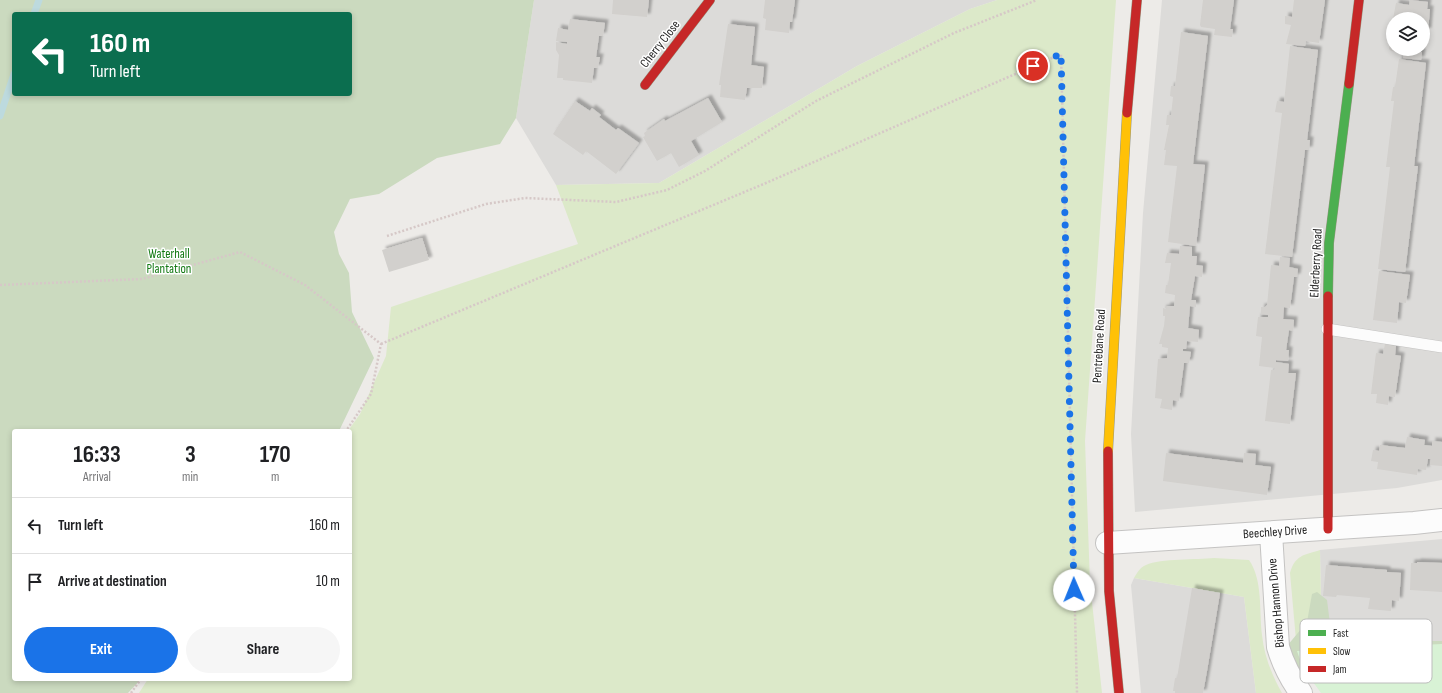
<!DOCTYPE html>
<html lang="en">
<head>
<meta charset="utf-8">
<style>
	body { margin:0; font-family:"Sofia Sans Condensed",sans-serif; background:#f6f6f6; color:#202124; height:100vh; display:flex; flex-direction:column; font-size:15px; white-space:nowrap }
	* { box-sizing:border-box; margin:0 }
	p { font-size:13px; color:#757577 }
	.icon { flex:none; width:22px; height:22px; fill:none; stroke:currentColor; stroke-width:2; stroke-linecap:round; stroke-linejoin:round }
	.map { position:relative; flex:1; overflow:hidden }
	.side { position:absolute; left:12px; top:429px; width:340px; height:252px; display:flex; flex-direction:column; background:#fff; border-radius:4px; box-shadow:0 2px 6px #0003 }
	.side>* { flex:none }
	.banner { position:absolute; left:12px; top:12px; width:340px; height:84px; border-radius:4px; box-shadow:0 2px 6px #0003; background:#0b6e4f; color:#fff; overflow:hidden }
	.fabs { position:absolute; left:1386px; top:12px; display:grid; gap:8px }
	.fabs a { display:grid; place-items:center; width:44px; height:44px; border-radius:50%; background:#fff; box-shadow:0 2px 6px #0003; font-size:20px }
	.pin { position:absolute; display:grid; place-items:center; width:34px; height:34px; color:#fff; margin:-17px; border:2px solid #fff; border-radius:50%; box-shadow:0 1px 4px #0007 }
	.me { position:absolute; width:44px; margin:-22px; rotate:359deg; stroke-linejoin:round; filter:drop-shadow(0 0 3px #0008) }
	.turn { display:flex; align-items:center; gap:14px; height:84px; padding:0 12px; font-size:18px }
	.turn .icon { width:52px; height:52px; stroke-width:2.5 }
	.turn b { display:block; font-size:28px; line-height:34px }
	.eta { display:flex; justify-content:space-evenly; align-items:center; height:68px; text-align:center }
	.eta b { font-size:24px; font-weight:700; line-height:28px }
	.action { display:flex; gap:8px; margin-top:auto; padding:8px 12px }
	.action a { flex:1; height:46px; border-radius:24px; background:#1a73e8; color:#fff; font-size:16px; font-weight:700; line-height:46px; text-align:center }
	.action a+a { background:#f6f6f6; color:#202124 }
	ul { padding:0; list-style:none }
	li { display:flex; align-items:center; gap:12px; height:56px; padding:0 12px; border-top:1px solid #e0e0e0 }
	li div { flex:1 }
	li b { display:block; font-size:15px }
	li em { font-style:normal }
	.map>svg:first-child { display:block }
	.residential { fill:#dcdbd9; fill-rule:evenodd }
	.grass { fill:#dce9c9 }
	.forest { fill:#cbdabf; fill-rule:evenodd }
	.park { fill:#d8f2d5 }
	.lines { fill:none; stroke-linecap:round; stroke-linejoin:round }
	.stream { stroke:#bddade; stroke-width:7 }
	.building { fill:#d2d0cd; filter:url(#shadow) }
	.lane-casing { stroke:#c4c3c2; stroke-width:12 }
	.street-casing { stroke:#c4c3c2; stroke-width:24 }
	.fast-casing { stroke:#969681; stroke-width:10 }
	.slow-casing { stroke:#969681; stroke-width:10 }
	.jam-casing { stroke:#969681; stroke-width:10 }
	.path { stroke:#d6c8c7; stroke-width:2.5; stroke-dasharray:2 2; stroke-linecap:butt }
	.lane { stroke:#fcfcfc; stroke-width:11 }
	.street { stroke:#fcfcfc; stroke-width:22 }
	.fast { stroke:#4caf50; stroke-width:9 }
	.slow { stroke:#ffc107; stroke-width:9 }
	.jam { stroke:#c62828; stroke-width:9 }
	.route { stroke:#1a73e8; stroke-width:7; stroke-dasharray:0 12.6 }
	.labels { text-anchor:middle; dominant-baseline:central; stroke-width:3; stroke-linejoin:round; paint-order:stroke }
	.street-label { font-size:13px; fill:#1f1f1f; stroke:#fff }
	.park-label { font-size:13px; fill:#127912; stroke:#fff }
	.key { fill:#fff; stroke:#bcbcbc; stroke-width:1 }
	.key-label { font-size:11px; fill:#1f1f1f }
</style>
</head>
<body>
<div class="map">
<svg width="1442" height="693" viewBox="0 0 1442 693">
	<defs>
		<filter id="shadow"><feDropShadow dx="3.5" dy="-3.5" stdDeviation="1" flood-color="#0004"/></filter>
	</defs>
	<rect width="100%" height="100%" fill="#edebe8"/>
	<g class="residential">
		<polygon points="534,0 997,0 970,9 857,66 659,183 556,185 516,118"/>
		<path d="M 1162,0 L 1442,0 L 1442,480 L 1397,488 L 1135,512 L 1131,434 L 1143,213 ZM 1393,19 L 1423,19 L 1423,49 L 1393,49 Z"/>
		<polygon points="1442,539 1442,644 1322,651 1320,550"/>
		<polygon points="1134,578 1244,597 1256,693 1141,693 1131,585"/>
	</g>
	<g class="grass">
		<polygon points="997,0 1116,0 1085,441 1090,584 1102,693 139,693 148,679 350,679 350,431 348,431 360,414 386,356 391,307 578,244 556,185 659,183 857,66 970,9"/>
		<path d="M 1320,550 L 1322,651 L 1297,651 L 1290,573 C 1295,555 1304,555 1320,550 Z"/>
		<path d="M 1214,558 L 1249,560 C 1263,580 1259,610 1262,635 C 1264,655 1272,676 1282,693 L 1256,693 L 1244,597 L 1134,578 C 1137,573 1140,567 1146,565 C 1161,558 1197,560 1214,558 Z"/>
	</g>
	<g class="forest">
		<path d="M 0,0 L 534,0 L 516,118 L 500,144 L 437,158 L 379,194 L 350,199 L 334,232 L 339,254 L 349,273 L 352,312 L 374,358 L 339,431 L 14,431 L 14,679 L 141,679 L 128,693 L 0,693 ZM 14,14 L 350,14 L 350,94 L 14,94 Z"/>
		<polygon points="1317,592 1327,600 1330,624 1339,623 1350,640 1363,644 1393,643 1403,634 1415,633 1423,641 1442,641 1442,668 1321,678 1298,671 1287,646 1307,622 1312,594"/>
	</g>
	<path class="park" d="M 1442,644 L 1442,693 L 1321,693 C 1311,679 1302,668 1297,651 Z"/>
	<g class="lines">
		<g class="stream">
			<polyline points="34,14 39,0"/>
			<polyline points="0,116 14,74"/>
		</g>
	</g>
	<g class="building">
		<polygon points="613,0 649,0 647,17 612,14"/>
		<polygon points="765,0 795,0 792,22 790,22 789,33 765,30 766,19 763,18"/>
		<polygon points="1203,0 1234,0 1230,29 1233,29 1232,37 1214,35 1215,29 1201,27 1200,25"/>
		<polygon points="1294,0 1325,0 1319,43 1306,41 1305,46 1286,44 1291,25 1285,24 1285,16 1292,17"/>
		<polygon points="1410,0 1428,2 1427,9 1430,9 1428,31 1423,31 1423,19 1393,19 1396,3 1409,5"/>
		<polygon points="570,19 605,23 603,36 599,36 596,57 600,57 598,68 594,68 592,83 563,80 563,78 557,78 559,55 556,50 556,42 567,44 567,42 556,41 558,28 568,30"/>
		<polygon points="728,24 755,27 751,65 764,67 762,88 747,88 745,100 720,97 721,85 719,85"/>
		<polygon points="1392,30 1393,49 1420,49 1420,52 1422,52 1421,60 1403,58 1404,53 1391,51 1389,49"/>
		<polygon points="1181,32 1208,36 1193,164 1205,165 1196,246 1168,242 1177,166 1164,165 1166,150 1164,150 1169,125 1166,125 1167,115 1171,115 1173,97 1170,96 1171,86 1175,86"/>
		<polygon points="1290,46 1318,50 1307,140 1310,140 1309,150 1305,150 1292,257 1265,254 1282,113 1275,112 1277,101 1284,102"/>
		<polygon points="1399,59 1426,63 1414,166 1418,166 1405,272 1378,269 1390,167 1386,167 1394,101 1391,101 1393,87 1395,87"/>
		<polygon points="708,98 722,122 691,141 699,155 679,167 671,153 657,161 643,137 645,136 644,133 664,119 665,121"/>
		<polygon points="575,101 590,111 592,108 601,115 599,117 616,130 618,128 639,143 616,174 586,151 583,155 553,134"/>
		<polygon points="422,238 429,260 389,272 382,250"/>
		<polygon points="1180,246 1192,247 1192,256 1197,256 1196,265 1203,266 1202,277 1195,276 1191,300 1196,300 1196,307 1190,306 1188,328 1199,330 1198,342 1187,341 1186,349 1183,349 1183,351 1191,352 1189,363 1184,363 1179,401 1173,400 1172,410 1160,408 1162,399 1155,398 1158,359 1167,358 1168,348 1162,347 1162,344 1159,344 1164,326 1165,316 1163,316 1163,308 1166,309 1167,306 1174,306 1175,295 1165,293 1166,285 1168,285 1171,263 1165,263 1167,253 1179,254"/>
		<polygon points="1280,257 1290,258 1289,267 1298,269 1297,277 1294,277 1290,308 1284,307 1283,319 1294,320 1293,331 1289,330 1286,350 1289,350 1288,361 1276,360 1276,362 1289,364 1288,373 1296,373 1290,424 1265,421 1271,370 1274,370 1275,368 1259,366 1262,337 1256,336 1258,317 1268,317 1268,315 1261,314 1261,307 1265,307 1267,305 1271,265 1279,266"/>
		<polygon points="1379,271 1410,275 1406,303 1399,302 1397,323 1373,320"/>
		<polygon points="1385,344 1396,346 1395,355 1401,356 1395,397 1389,396 1388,405 1376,403 1377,394 1371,394 1376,353 1383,354"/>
		<polygon points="1407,437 1425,440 1424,445 1432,446 1432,441 1442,442 1442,466 1430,465 1431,459 1428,459 1426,470 1418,469 1417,475 1377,469 1378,462 1371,461 1373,450 1379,451 1380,445 1405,448"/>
		<polygon points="1166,453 1243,463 1244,453 1256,454 1255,465 1271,467 1267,495 1163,481"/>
		<polygon points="1417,562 1442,563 1442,592 1410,590 1411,563 1417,563"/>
		<polygon points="1326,565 1387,570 1387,572 1401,573 1399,601 1392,600 1391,611 1368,609 1370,598 1337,595 1336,597 1323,596"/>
		<polygon points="1192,588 1220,593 1207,671 1203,693 1175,693 1175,691 1173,691 1175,678 1177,678"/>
	</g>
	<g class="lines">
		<g class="lane-casing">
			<polyline id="lane" points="1327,329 1442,347"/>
		</g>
		<g class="street-casing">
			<g id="street">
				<path d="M 1271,533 L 1278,647 C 1283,664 1290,678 1301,693"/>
				<polyline points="1107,543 1414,523 1442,520"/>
			</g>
		</g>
		<g class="fast-casing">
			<polyline id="fast" points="1328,296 1329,243 1349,84"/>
		</g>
		<g class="slow-casing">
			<polyline id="slow" points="1108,451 1127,113"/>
		</g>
		<g class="jam-casing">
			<g id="jam">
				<polyline points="1349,84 1359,0"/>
				<polyline points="645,85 710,0"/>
				<polyline points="1127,113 1137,0"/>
				<polyline points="1328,296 1328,529"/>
				<polyline points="1108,451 1109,591 1119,693"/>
			</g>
		</g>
		<g class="path">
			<polyline points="387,236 486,204 525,198 616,202 667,190 705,171 816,101 954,33 1037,0"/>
			<polyline points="0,285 142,279 240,252 305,285 381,344 371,394 346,431"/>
			<polyline points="381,344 766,183 1061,54 1077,693"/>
			<polyline points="131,693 141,679"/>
		</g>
		<use href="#lane" class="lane"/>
		<use href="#street" class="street"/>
		<use href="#fast" class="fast"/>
		<use href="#slow" class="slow"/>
		<use href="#jam" class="jam"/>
	</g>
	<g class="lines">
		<polyline class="route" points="1033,66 1061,54 1074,590"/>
	</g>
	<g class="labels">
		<g class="street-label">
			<text transform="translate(660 44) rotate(-52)">Cherry Close</text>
			<text transform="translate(1316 263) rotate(-87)">Elderberry Road</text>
			<text transform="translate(1099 346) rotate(-87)">Pentrebane Road</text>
			<text transform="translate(1275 532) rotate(-4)">Beechley Drive</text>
			<text transform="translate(1276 603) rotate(-95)">Bishop Hannon Drive</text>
		</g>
		<g class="park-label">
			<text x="169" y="254">Waterhall<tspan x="169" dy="15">Plantation</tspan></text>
		</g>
	</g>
	<rect x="1300" y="619" width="132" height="64" rx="6" class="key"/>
	<rect x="1308" y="630" width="18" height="6" fill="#4caf50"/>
	<rect x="1308" y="648" width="18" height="6" fill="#ffc107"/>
	<rect x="1308" y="666" width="18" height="6" fill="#c62828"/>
	<g class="key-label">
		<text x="1333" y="637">Fast</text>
		<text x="1333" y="655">Slow</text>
		<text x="1333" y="673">Jam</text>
	</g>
</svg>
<div class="fabs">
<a><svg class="icon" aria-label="layers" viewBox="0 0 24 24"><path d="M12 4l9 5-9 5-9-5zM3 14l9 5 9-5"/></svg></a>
</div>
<div class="pin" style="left:1033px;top:66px;background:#d93025"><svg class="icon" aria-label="arrive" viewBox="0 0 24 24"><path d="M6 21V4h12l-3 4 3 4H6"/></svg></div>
<svg class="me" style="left:1074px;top:590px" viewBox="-20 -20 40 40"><circle r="19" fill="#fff"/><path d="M0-13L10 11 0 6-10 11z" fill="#1a73e8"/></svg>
<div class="banner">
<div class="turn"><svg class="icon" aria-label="left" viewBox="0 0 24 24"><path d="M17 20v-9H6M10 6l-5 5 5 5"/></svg><div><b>160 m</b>Turn left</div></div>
</div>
<section class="side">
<div class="eta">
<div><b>16:33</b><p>Arrival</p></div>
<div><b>3</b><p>min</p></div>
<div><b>170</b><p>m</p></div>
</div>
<ul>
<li><svg class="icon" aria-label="left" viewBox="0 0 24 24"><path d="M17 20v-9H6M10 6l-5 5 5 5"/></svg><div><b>Turn left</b></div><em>160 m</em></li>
<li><svg class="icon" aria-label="arrive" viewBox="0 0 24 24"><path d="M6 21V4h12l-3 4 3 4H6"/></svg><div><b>Arrive at destination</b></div><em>10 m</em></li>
</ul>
<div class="action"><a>Exit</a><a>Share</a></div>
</section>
</div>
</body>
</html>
